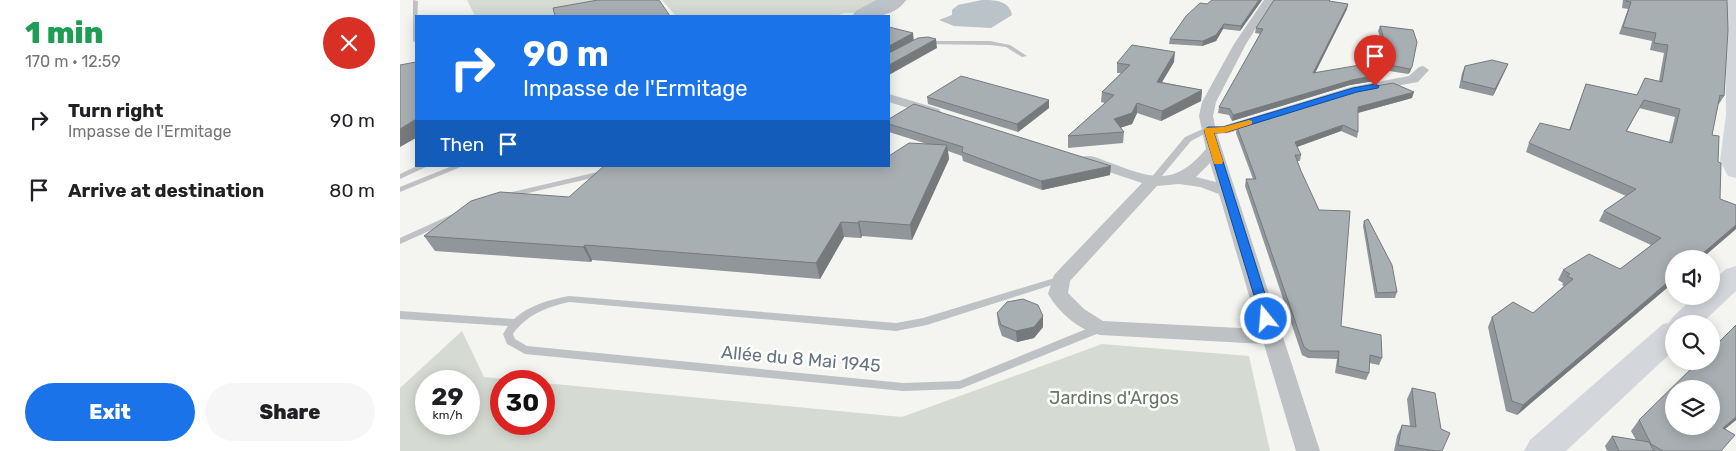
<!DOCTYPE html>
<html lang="en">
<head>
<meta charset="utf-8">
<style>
	body { margin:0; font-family:Rubik,sans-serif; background:#f6f6f6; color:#202124; height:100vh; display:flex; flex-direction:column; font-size:19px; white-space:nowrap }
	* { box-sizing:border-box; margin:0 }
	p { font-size:16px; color:#757577 }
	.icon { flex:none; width:28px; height:28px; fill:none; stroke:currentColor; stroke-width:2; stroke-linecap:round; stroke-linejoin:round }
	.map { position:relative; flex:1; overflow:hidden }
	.drawer { display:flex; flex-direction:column; background:#fff; width:400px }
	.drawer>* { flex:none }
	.top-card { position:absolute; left:15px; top:15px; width:475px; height:152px; border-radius:0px; box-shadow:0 2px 12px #0003; background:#1a73e8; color:#fff; overflow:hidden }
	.fabs { position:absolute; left:1265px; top:250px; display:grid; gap:10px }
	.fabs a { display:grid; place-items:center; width:55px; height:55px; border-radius:50%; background:#fff; box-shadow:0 2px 12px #0003; font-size:25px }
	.speed { position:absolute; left:15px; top:370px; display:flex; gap:10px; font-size:25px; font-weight:700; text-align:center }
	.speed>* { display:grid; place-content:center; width:65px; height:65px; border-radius:50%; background:#fff; box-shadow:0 2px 12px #0003; line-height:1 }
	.speed small { font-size:12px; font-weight:400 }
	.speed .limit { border:8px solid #d22; background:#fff; color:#111 }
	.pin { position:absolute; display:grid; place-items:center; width:42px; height:42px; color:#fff; margin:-51px -21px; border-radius:50% 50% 50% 0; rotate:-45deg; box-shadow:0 0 5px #0007 }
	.pin .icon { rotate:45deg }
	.me { position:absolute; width:55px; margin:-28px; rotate:343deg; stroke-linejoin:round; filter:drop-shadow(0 0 4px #0008) }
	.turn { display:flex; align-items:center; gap:18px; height:105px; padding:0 25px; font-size:22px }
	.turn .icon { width:65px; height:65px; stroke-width:2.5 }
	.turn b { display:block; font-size:35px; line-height:42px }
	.then { display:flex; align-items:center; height:48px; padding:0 25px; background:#0003; gap:10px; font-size:19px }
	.round { display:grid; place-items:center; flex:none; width:52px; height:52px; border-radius:26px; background:#f6f6f6 }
	.headline { display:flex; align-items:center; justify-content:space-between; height:85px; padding:0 25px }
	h1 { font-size:30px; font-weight:800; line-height:38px; color:#1e9e55 }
	.primary-button { display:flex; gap:10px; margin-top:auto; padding:10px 25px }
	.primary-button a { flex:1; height:58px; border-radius:30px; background:#1a73e8; color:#fff; font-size:20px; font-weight:800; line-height:58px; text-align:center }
	.primary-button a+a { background:#f6f6f6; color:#202124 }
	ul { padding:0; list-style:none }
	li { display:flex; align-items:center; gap:15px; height:70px; padding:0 25px }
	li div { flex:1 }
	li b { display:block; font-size:19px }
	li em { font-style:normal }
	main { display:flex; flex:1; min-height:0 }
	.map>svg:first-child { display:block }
	.green { fill:#d5dbd2; fill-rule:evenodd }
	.water { fill:#bac3c8 }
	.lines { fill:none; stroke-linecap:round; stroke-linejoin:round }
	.river { fill:#bac3c8; fill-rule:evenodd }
	.service { fill:#bec2c5; fill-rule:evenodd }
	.minor { fill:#bec2c5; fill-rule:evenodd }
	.secondary { fill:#d3d7db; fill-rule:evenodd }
	.wall { fill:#90969a; fill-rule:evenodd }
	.shaded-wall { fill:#767a7d }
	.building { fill:#a8afb3; stroke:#767a7d; fill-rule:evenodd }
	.route { fill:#1a73e8; stroke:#114b97 }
	.slow { fill:#f59e0b }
	.labels { text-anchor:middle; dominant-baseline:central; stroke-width:5; stroke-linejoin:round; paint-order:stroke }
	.near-street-label { font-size:18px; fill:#66747f; stroke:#fff }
	.near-park-label { font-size:18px; fill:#687764; stroke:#fff }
</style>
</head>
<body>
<main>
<section class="drawer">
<div class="headline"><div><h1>1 min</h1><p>170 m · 12:59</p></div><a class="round" style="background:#d93025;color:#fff"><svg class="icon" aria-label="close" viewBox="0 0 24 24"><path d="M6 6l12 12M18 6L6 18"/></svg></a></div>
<ul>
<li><svg class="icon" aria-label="right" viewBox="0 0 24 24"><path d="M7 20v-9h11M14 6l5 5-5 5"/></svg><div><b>Turn right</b><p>Impasse de l'Ermitage</p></div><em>90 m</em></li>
<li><svg class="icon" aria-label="arrive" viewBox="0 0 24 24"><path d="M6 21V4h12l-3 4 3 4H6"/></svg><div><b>Arrive at destination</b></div><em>80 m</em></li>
</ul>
<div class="primary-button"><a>Exit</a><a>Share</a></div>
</section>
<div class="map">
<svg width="1336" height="451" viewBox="0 0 1336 451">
	<rect width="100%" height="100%" fill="#f4f4f1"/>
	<g class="green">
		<polygon points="67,0 258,0 171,16 75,16"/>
		<polygon points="262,0 498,0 472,14 444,13 436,16 276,16"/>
		<path d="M 62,331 L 84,377 L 128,381 L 101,381 L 101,424 L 144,424 L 144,383 L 502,417 L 702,344 L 849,356 L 870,451 L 0,451 L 0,388 ZM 26,381 L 69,381 L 69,424 L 26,424 Z"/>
	</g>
	<path class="water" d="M 582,0 C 594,0 609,0 612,15 L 591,28 L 554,26 L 539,20 L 552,15 L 552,10 L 558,5 Z"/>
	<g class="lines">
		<path class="river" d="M 476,0 L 506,0 C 494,18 471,17 452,16 L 456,11 Z"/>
		<g class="service">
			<polygon points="13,0 18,1 16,43 13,41"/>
			<polygon points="525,41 590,41 610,45 627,56 622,57 606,47 590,45 523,44 522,43"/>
			<polygon points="805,128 811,128 812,130 791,141 756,183 750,183 749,181 750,179 785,137"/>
			<polygon points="17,166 28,166 0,179 0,174"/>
			<polygon points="52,166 63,166 0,192 0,187"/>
			<polygon points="206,170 209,170 210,172 209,174 107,198 103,196 104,194"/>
			<polygon points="55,213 59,216 58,218 0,244 0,238"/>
			<path d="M 661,276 L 664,277 L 666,279 L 664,281 L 527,325 L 496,331 L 169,302 C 147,307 126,315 113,334 L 115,339 L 127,346 L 503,383 L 559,381 L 696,325 L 704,325 L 705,328 L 704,331 L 560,389 L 503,391 L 125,354 L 107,344 L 103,334 L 108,326 L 0,319 L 0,311 L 114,319 C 129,305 149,300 169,296 L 496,323 L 523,318 Z"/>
		</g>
		<g class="minor">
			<polygon points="495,0 507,0 482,16 470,16"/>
			<path d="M 864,0 L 874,0 L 846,44 L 816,102 L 813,116 L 815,126 L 823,126 L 951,87 L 1009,76 L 1019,67 L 1023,66 L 1029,70 L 1018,82 L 958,93 L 829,133 L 817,134 L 920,451 L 896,451 L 864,344 L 700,335 C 678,329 660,314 648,294 L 654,275 L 742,183 L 682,163 L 679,160 L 682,157 C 691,154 699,159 708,162 C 752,178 773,188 806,149 L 799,116 L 802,102 L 834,44 ZM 810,163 L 816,182 L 796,177 ZM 779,184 L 800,187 L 819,194 L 859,329 L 703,321 L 684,309 L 668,293 L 670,281 L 757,186 Z"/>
			<polygon points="489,94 539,109 541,112 534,116 489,102"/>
		</g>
		<g class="secondary">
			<polygon points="1325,0 1336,0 1336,178 1328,176 1320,161 1326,115"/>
			<polygon points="1336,266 1336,291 1301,324 1274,324 1274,350 1166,451 1124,451 1130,440 1263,324 1269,323 1273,317 1295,296 1311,296 1311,282 1326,269"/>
		</g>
	</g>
	<g class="wall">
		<polygon points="862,0 840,31 823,29 816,41 802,46 769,44 770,39 807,4"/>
		<path d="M 1223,0 L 1327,0 L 1324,96 L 1319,104 L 1318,104 L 1312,135 L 1318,162 L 1320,199 L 1336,205 L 1336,229 L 1301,259 L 1274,259 L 1274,282 L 1117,415 L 1106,411 L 1088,327 L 1092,317 L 1133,313 L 1164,286 L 1162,285 L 1163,283 L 1158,280 L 1163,270 L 1220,269 L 1251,245 L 1199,221 L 1204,211 L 1226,196 L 1126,152 L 1129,143 L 1169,130 L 1183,92 L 1186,84 L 1237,95 L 1245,78 L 1259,81 L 1264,53 L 1250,50 L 1252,41 L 1219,34 L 1228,9 L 1222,8 ZM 1239,108 L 1275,117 L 1269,142 L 1227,131 Z"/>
		<polygon points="933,2 948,4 947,9 915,73 966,66 986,55 978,31 980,26 1013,30 1010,72 1008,74 983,70 980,80 950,85 832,121 829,115 818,113 819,107 860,34 855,33 856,28"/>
		<polygon points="774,62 762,82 802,90 801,101 761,121 737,113 732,124 720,128 724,132 723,143 668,148 668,136 705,103 701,102 702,92 721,73 717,73 717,63"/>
		<polygon points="1108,64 1093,96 1059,88 1062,73 1065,66"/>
		<polygon points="527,97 649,108 618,132 528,104"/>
		<polygon points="1012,98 958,113 958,132 957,138 941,131 897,147 901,155 900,161 897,161 941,326 982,358 979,365 969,363 969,373 966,380 935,373 937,359 908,358 902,355 845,186 846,179 853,179 836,133 837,127"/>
		<polygon points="489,119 710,175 642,190 563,161 562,156 548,151 549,159 512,240 462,236 461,238 444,237 420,279 192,260 191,262 35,251 24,236 169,197 489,166 527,144 489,132"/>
		<polygon points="964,221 997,292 995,298 975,298 963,226"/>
		<polygon points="597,313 643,316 643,327 634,338 617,342 602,336 598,324"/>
		<polygon points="1336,325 1336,420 1325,429 1321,451 1207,451 1205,446 1212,436 1236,440 1231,431 1239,420"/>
		<polygon points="1012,388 1042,451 994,451 997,436 1002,425 1010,426 1007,399"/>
	</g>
	<g class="shaded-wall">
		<polygon points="859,0 862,0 840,31 841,26"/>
		<polygon points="948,4 947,9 912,79 913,73"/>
		<polygon points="824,24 823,29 816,41 802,46 803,41"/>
		<polygon points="513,33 514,42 489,56 489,46"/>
		<polygon points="536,39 537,48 489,75 489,65"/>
		<polygon points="775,52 774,62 756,92 757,82"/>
		<polygon points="984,64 980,80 950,85 832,121 833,115"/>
		<polygon points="1108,64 1105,71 1093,96 1095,89"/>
		<polygon points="1012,67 1010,72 1008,74 1010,69"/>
		<polygon points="802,90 801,101 761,121 762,111"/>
		<polygon points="1014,92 1012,98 957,113 958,107"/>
		<polygon points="649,100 649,108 618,132 617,124"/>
		<polygon points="737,103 737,113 732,124 713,130 714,119"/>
		<polygon points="16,119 16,138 0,147 0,129"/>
		<polygon points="943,125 941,131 894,148 895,142"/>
		<polygon points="547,145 549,159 512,240 510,225"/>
		<polygon points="711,166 710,175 642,190 641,181"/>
		<polygon points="459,221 462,236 461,238 458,223"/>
		<polygon points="441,222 444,237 420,279 416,263"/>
		<polygon points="1336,225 1336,229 1301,259 1296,259"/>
		<polygon points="185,245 192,260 191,262 183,247"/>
		<polygon points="1274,277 1274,282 1117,415 1123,405"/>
		<polygon points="643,316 643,327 634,338 617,342 616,331"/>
		<polygon points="1336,417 1336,420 1314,438 1323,428"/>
	</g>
	<g class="building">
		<polygon points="198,0 259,0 270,16 155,16 153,8"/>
		<polygon points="812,0 859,0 841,26 824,24 816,35 803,41 770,39 786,16 800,3 807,4"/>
		<polygon points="874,0 930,0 929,1 948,4 913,73 960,65 966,66 988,53 980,26 1013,30 1017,42 1012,67 1010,69 984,64 981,74 952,80 833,115 830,109 819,107 863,29 856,28"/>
		<path d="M 1226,0 L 1327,0 L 1328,30 L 1324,96 L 1320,95 L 1312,135 L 1319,136 L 1318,162 L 1321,163 L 1320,199 L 1336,205 L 1336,225 L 1296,259 L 1274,259 L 1274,277 L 1123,405 L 1112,401 L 1092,317 L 1113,302 L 1133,313 L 1173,279 L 1167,276 L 1170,274 L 1163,270 L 1189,254 L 1220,269 L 1261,238 L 1204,211 L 1236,189 L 1129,143 L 1140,123 L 1170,130 L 1186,84 L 1237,95 L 1245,78 L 1262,82 L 1268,45 L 1254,43 L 1256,33 L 1223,27 L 1231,2 L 1226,1 ZM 1244,100 L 1280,109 L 1272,143 L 1226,131 Z"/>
		<polygon points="489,27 513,33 489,46"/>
		<polygon points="528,37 536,39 489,65 489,53 518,38"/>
		<polygon points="732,45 775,52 757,82 802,90 762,111 737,103 732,113 714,119 724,132 668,136 714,95 702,92 730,65 717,63"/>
		<polygon points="1092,60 1108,64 1095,89 1062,81 1065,66"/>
		<polygon points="16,62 16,119 0,129 0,65"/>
		<polygon points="561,76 649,100 617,124 527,97"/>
		<polygon points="993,83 1014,92 958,107 958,132 943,125 895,142 901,155 895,155 901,171 919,210 950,211 941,326 981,335 982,358 970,355 969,373 938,366 939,351 910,351 904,347 846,179 856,179 837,127 960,89"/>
		<polygon points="514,104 711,166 641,181 562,152 563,147 489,124 489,119"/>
		<polygon points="509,143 547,145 510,225 459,221 458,223 441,222 416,263 185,245 183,247 24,236 71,201 100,192 169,197 204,166 489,166 489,156"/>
		<polygon points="968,219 992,265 997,292 977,293 964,221"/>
		<polygon points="623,299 638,305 643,316 634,327 616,331 601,325 597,313 607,302"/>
		<path d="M 1336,325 L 1336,417 L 1323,428 L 1335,435 L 1321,451 L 1263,451 L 1251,444 L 1239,420 L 1299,361 L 1311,361 L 1311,350 ZM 1274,389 L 1311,389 L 1311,426 L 1274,426 Z"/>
		<polygon points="1012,388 1035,393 1041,429 1050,433 1042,451 1036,451 998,445 1002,425 1016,427"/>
		<polygon points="1212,436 1249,442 1254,451 1219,451"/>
	</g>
	<polygon class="route" points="975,84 979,86 978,88 957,92 827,132 814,133 873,319 871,322 862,322 804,130 808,127 823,127 953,88"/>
	<polygon class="slow" points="849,120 852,121 852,124 824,133 814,133 823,161 822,164 814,164 804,130 805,128 823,127"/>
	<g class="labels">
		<g class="near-street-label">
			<text transform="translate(401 359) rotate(5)">Allée du 8 Mai 1945</text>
		</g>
		<g class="near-park-label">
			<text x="714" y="398">Jardins d'Argos</text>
		</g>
	</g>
</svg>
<div class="fabs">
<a><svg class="icon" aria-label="sound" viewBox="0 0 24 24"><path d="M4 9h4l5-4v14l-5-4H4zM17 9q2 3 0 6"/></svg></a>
<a><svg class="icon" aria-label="search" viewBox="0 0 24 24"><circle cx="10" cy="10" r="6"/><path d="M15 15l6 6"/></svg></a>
<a><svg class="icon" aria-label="layers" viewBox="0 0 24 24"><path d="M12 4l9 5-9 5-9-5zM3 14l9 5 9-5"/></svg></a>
</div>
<div class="speed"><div>29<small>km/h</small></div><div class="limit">30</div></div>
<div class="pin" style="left:975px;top:86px;background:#d93025"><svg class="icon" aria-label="arrive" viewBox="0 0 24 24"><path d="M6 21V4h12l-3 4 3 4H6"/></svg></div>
<svg class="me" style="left:866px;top:319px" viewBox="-20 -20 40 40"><circle r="17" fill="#1a73e8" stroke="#fff" stroke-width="3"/><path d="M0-11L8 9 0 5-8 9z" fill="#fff"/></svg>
<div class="top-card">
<div class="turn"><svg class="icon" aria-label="right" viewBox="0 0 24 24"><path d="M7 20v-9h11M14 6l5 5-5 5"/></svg><div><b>90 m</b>Impasse de l'Ermitage</div></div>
<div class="then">Then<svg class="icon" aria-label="arrive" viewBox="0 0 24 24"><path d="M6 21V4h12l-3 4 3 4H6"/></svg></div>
</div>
</div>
</main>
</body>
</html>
